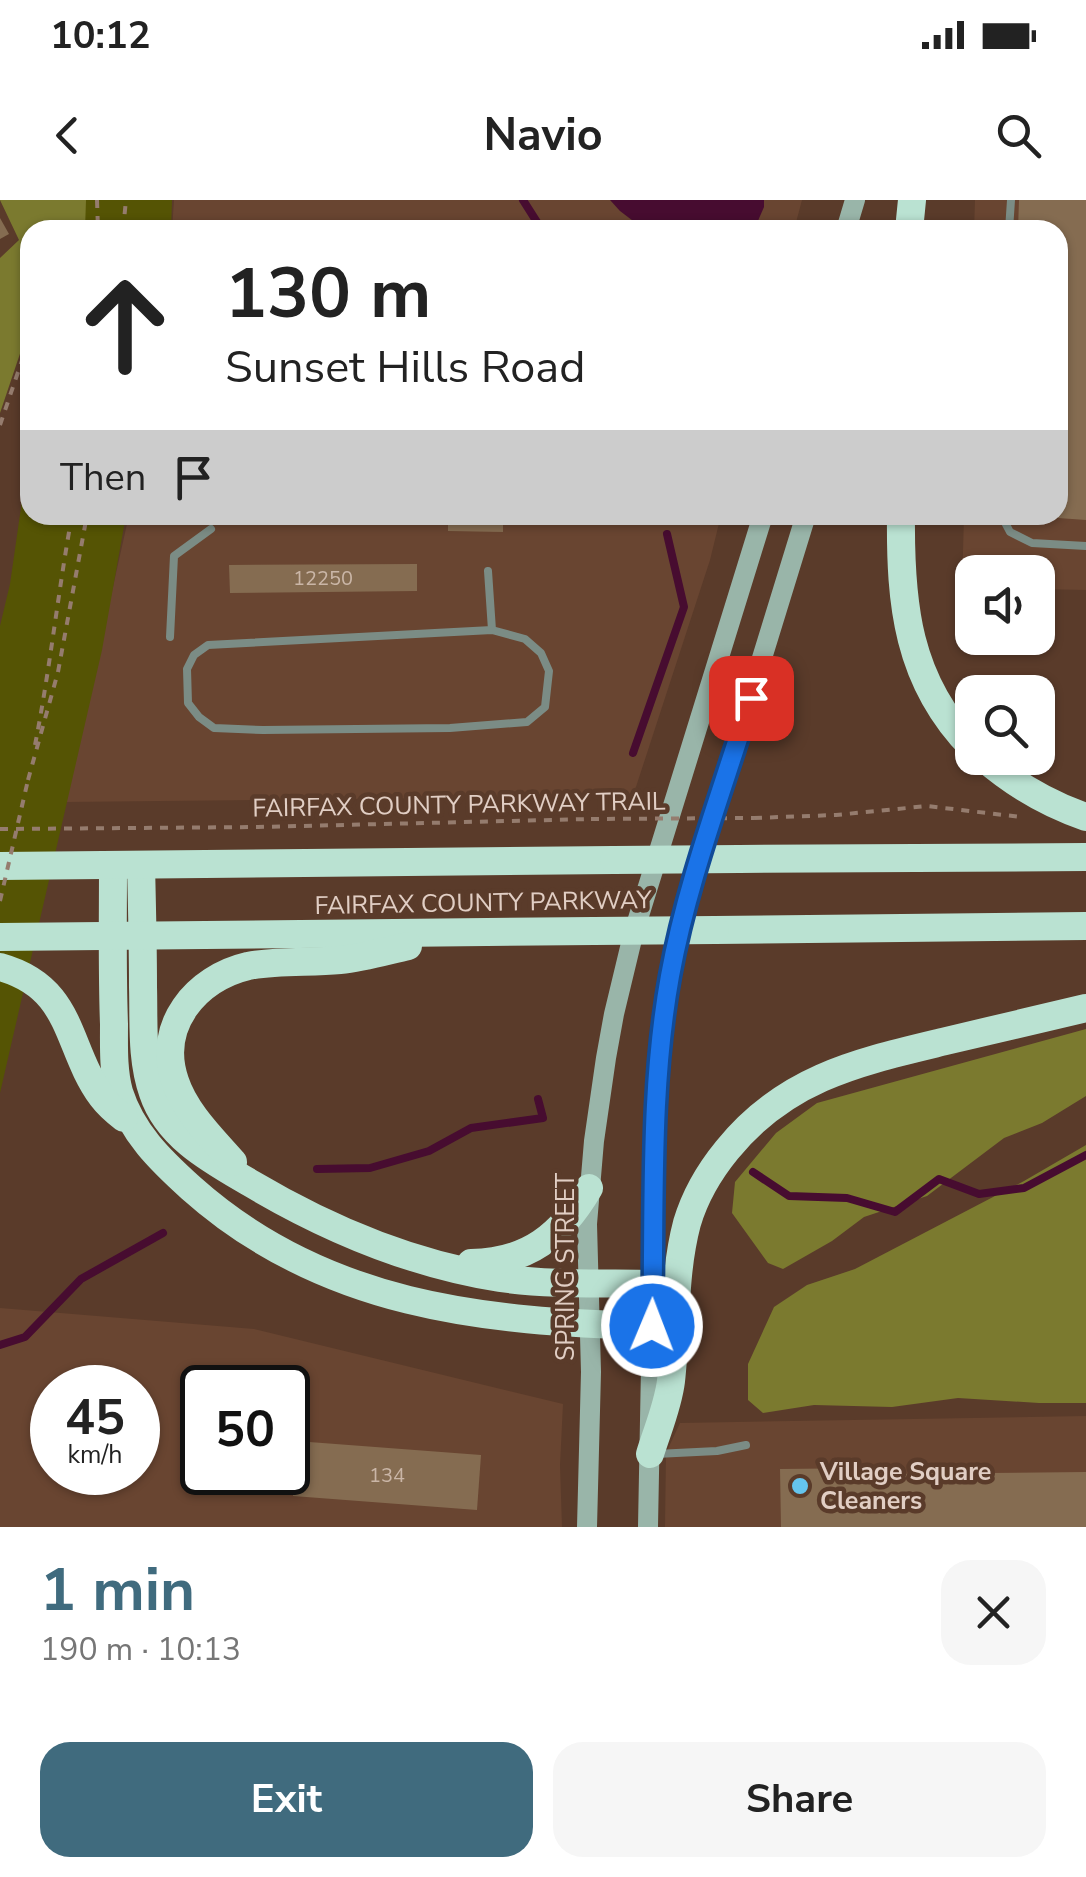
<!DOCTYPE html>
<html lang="en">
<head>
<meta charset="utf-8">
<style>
	body { margin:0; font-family:"Nunito Sans",sans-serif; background:#f6f6f6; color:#222; height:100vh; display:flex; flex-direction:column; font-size:38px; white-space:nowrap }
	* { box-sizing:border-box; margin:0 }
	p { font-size:32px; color:#767676 }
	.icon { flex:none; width:55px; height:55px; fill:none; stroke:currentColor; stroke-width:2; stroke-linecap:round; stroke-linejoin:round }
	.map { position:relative; height:1327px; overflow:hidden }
	.details { display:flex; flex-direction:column; background:#fff; flex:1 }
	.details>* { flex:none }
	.banner { position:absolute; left:20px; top:20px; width:1048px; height:305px; border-radius:30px; box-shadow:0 2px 8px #0004; background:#fff; color:#222; overflow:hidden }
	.controls { position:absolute; left:955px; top:355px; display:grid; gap:20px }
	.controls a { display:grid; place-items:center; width:100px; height:100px; border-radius:20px; background:#fff; box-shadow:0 2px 8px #0004; font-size:50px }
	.speed { position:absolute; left:30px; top:1165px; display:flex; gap:20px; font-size:50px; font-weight:700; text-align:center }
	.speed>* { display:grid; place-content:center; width:130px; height:130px; border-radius:50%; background:#fff; box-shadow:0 2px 8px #0004; line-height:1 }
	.speed small { font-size:25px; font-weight:400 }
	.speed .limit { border:5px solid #111; border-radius:15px; background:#fff; color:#111 }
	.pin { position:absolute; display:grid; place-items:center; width:85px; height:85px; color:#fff; margin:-42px; border-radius:20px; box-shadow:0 5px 15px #0006 }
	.me { position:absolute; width:110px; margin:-55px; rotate:1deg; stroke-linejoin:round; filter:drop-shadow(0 0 8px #0008) }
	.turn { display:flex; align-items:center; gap:35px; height:210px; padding:0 40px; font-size:45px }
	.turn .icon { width:130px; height:130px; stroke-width:2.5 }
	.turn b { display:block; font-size:70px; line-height:85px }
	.then { display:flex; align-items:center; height:95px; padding:0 40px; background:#0003; gap:20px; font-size:38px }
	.round { display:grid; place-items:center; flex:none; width:105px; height:105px; border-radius:30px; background:#f6f6f6 }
	.overview { display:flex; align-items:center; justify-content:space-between; height:170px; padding:0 40px }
	h1 { font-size:60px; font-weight:700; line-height:75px; color:#406b7e }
	.cta { display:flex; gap:20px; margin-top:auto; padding:20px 40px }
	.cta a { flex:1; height:115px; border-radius:30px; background:#406b7e; color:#fff; font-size:40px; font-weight:700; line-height:115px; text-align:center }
	.cta a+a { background:#f6f6f6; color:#222 }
	.status { display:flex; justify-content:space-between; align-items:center; height:70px; padding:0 50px; background:#fff; direction:ltr }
	.status svg { height:28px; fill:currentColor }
	header { display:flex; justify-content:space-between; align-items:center; height:130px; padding:0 40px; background:#fff; font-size:45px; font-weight:700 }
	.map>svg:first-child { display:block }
	.built { fill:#694531; fill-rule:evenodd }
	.green { fill:#555404 }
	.forest { fill:#7b7a2f }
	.water { fill:#470c30 }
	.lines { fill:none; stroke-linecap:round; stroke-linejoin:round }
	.stream { stroke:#470c30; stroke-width:8 }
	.building { fill:#856c51 }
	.path { stroke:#957c6e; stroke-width:4; stroke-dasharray:8 8; stroke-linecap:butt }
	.service { stroke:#7b8c85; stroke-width:8 }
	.secondary { stroke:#99b5a9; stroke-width:20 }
	.trunk { stroke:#bae2d2; stroke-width:28 }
	.path-bridge { stroke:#957c6e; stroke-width:4; stroke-dasharray:8 8; stroke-linecap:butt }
	.trunk-bridge { stroke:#bae2d2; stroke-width:28 }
	.route-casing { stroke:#114b97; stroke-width:25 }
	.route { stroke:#1a73e8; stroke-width:18 }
	.poi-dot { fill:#65c5ee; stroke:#5a3b2a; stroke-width:4 }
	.labels { text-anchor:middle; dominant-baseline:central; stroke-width:9; stroke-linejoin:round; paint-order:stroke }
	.number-label { font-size:20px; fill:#cab6a7 }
	.street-label { font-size:25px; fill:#e1cec4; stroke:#5a3b2a }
	.poi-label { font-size:25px; font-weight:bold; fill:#e1cec4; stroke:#5a3b2a; text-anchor:start }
</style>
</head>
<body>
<div class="status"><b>10:12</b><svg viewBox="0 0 49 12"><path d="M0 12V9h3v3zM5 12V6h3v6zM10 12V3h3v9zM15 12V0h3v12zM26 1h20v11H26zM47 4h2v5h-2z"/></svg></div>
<header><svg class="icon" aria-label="back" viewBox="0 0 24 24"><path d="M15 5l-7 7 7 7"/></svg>Navio<svg class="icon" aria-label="search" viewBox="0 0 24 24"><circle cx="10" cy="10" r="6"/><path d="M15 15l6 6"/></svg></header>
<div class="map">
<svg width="1086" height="1327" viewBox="0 0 1086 1327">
	<rect width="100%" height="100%" fill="#5a3b2a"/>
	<g class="built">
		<polygon points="174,0 802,0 794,30 172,30"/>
		<polygon points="975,0 1086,0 1086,390 1038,389 1038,372 972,372 972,388 962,388 964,315 1058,315 1058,30 974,30"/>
		<polygon points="129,315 721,315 710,360 633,596 65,602"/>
		<path d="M 0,1108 L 254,1129 L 563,1204 L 560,1265 L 562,1327 L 0,1327 ZM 52,1188 L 138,1188 L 138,1272 L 52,1272 ZM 202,1188 L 288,1188 L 288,1272 L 202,1272 Z"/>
		<polygon points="1086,1216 1086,1327 665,1327 666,1253 680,1223"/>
	</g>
	<g class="green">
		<polygon points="63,0 172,0 171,30 61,30"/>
		<polygon points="30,245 30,315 126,315 102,450 0,893 0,426 10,384"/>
	</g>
	<g class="forest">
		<polygon points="0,0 86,0 85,30 30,30 30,124 0,213 0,58 19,40"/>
		<polygon points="1086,829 1086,896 1042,923 1004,938 927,996 864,1017 832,1041 783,1069 768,1063 732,1013 735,982 776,933 817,903"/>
		<polygon points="1086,945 1086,1203 1039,1203 958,1198 892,1207 814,1205 763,1213 748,1200 748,1164 774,1107 807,1085 855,1069 1024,981"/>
	</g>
	<polygon class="water" points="610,0 764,0 764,7 754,30 645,30 620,11"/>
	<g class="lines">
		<g class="stream">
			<polyline points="523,0 542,30"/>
			<polyline points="633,553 684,407 667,334"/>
			<polyline points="317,969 370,968 429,951 471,928 543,918 538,899"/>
			<polyline points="753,972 789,996 847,998 895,1012 939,979 979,994 1024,988 1086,955"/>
			<polyline points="0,1145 25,1137 81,1079 163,1033"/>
		</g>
	</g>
	<g class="building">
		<polygon points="1019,0 1086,0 1086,320 1058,318 1058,30 1018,30"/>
		<polygon points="0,18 9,34 0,39"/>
		<polygon points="448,315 503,315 503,332 448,331"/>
		<polygon points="417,364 417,391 230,393 229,365"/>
		<polygon points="296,1241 481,1255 477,1310 293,1296"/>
		<polygon points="874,1268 874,1274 1086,1272 1086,1327 781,1327 780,1269"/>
	</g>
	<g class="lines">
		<g class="path">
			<polyline points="97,0 98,30"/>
			<polyline points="123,30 126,0"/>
			<polyline points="0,225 30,137"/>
			<path d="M 35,545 C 50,469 58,392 72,315"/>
			<polyline points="28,580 58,472 87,315"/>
			<polyline points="754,618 836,615 927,606 1021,617"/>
			<polyline points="0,629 258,627 591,619"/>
		</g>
		<g class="service">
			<polyline points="1009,30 1011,0"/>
			<polyline points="1001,315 1010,332 1032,343 1086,346"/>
			<polyline points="488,371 492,430 525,439 541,453 549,471 545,507 527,522 450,528 263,530 214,528 199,517 188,503 187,469 194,455 208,445 492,430"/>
			<polyline points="170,437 174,356 211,329"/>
			<polyline points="656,1254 717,1251 746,1245"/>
		</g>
		<g class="secondary">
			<polyline points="846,30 855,0"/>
			<polyline points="587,1327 591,1172 587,1024 594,941 606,858 614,814 633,735 763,315"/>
			<path d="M 648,1327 L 656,902 C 660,831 671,761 690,692 L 806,315"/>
		</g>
		<g class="trunk">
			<polyline points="909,30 912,0"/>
			<path d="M 901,315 C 900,403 907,481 972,547"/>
			<path d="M 984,558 C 1014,584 1048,604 1086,617"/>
			<polyline points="739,659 1086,657"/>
			<path d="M 113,665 C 113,718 112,771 114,824 C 114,846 113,870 119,892 C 132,933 160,960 191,988 C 323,1106 484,1122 652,1126"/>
			<path d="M 141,665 C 142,705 143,746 143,787 C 144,822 141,859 153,893 C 168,938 213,961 252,984 C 328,1029 412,1064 500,1078 C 550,1085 603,1083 653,1084"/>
			<polyline points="0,666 614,660"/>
			<polyline points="715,730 1086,726"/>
			<polyline points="0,737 594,731"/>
			<path d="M 0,767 C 75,788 65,847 102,897 C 108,905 116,912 124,918"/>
			<path d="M 233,962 C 212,938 185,912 175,881 C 156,826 196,778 248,766 C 278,760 310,763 340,760 C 363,758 386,751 408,746"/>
			<path d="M 471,1063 C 528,1062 561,1036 589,988"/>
			<path d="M 650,1254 C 657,1231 668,1206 671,1181 C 677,1128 673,1076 687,1023 C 695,996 709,972 727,950 C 786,877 859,862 946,841 C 992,830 1039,819 1086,808"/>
		</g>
		<g class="path-bridge">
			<polyline points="591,619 754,618"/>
			<polyline points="0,701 28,580"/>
		</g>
		<g class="trunk-bridge">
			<polyline points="614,660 739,659"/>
			<polyline points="594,731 715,730"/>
		</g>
	</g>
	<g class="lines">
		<g class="route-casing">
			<path id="route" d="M 652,1126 C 655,1010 649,892 670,776 C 687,682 723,589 751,498"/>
		</g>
		<use href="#route" class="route"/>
	</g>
	<circle class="poi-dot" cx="800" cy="1286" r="10"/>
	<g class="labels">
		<g class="number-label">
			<text x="323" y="378">12250</text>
			<text x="387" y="1275">134</text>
		</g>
		<g class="street-label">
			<text transform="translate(459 605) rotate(-1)">FAIRFAX COUNTY PARKWAY TRAIL</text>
			<text transform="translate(483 703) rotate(-1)">FAIRFAX COUNTY PARKWAY</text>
			<text transform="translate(566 1067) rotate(-90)">SPRING STREET</text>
		</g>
		<g class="poi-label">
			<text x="820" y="1272">Village Square<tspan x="820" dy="29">Cleaners</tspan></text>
		</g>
	</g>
</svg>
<div class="controls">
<a><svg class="icon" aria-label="sound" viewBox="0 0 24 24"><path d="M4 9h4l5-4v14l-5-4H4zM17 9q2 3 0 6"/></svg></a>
<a><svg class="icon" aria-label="search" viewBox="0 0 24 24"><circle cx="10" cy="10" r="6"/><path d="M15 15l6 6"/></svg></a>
</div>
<div class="speed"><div>45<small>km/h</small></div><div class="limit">50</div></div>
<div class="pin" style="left:751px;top:498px;background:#d93025"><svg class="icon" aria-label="arrive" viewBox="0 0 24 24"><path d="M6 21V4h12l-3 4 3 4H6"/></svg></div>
<svg class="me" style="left:652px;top:1126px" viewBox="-20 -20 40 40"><circle r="17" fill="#1a73e8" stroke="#fff" stroke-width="3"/><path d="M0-11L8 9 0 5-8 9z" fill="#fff"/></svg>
<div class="banner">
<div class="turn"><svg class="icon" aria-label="ahead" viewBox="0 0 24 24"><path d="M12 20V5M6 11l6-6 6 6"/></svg><div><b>130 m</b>Sunset Hills Road</div></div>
<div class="then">Then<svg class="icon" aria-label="arrive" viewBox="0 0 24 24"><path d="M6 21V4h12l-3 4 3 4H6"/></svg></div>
</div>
</div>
<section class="details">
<div class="overview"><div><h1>1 min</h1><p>190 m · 10:13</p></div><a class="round"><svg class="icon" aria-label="close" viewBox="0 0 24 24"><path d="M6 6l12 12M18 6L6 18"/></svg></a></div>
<div class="cta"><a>Exit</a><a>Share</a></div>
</section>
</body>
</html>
